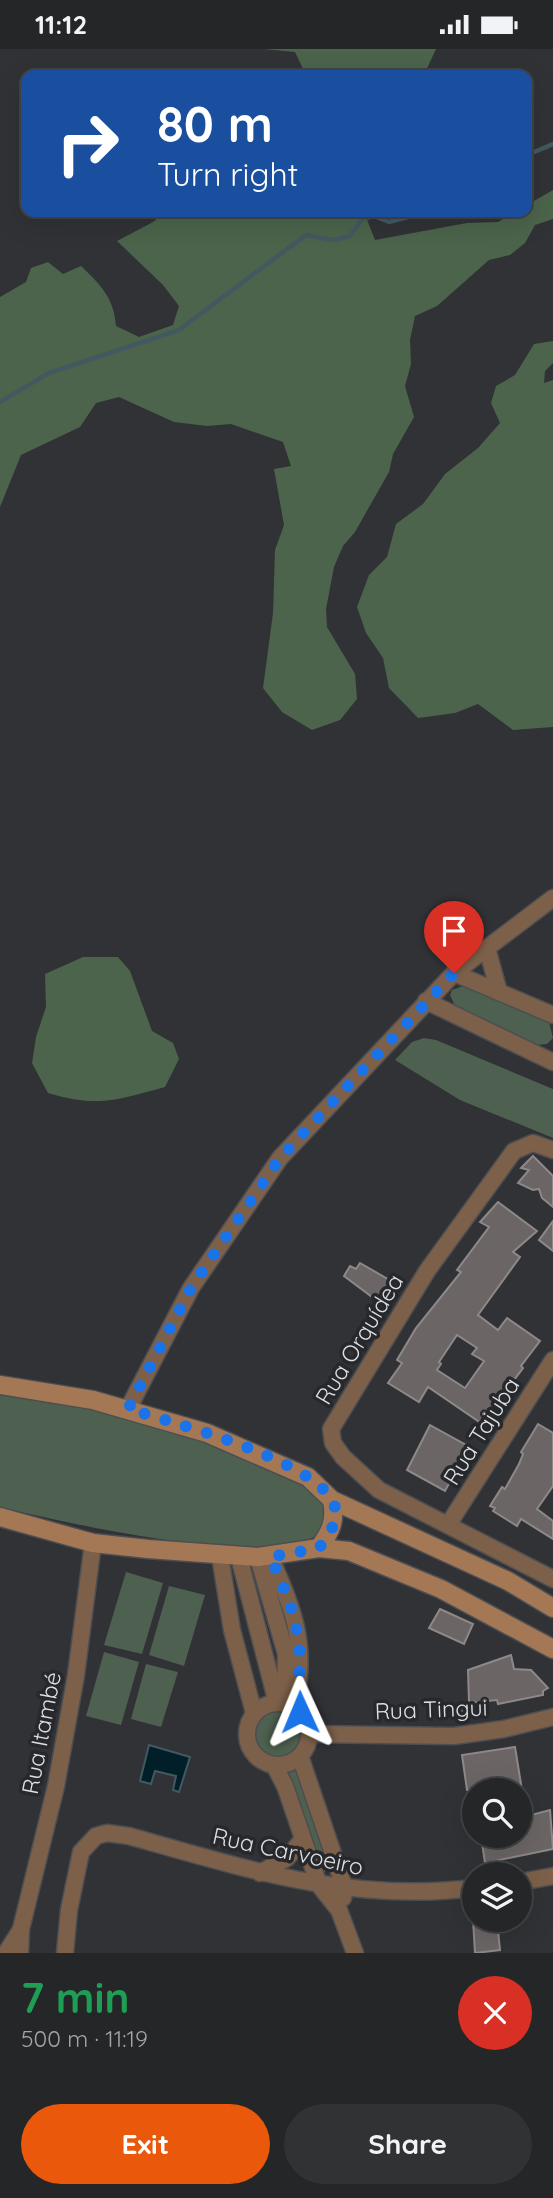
<!DOCTYPE html>
<html lang="en">
<head>
<meta charset="utf-8">
<style>
	body { margin:0; font-family:Quicksand,sans-serif; background:#313234; color:#f1f3f6; height:100vh; display:flex; flex-direction:column; font-size:26px; white-space:nowrap }
	* { box-sizing:border-box; margin:0 }
	p { font-size:23px; color:#a3a5a8 }
	.icon { flex:none; width:38px; height:38px; fill:none; stroke:currentColor; stroke-width:2; stroke-linecap:round; stroke-linejoin:round }
	.map { position:relative; height:1904px; overflow:hidden }
	.panel { display:flex; flex-direction:column; background:#252628; flex:1 }
	.panel>* { flex:none }
	.top-card { position:absolute; left:21px; top:21px; width:511px; height:147px; border-radius:14px; box-shadow:0 7px 28px #0002,0 0 0 2px #424345; background:#1a4fa0; color:#fff; overflow:hidden }
	.buttons { position:absolute; left:462px; top:1729px; display:grid; gap:14px }
	.buttons a { display:grid; place-items:center; width:70px; height:70px; border-radius:50%; background:#252628; box-shadow:0 7px 28px #0002,0 0 0 2px #424345; font-size:35px }
	.pin { position:absolute; display:grid; place-items:center; width:60px; height:60px; color:#fff; margin:-72px -30px; border-radius:50% 50% 50% 0; rotate:-45deg; box-shadow:0 0 7px #0007 }
	.pin .icon { rotate:45deg }
	.me { position:absolute; width:77px; margin:-38px; rotate:359deg; stroke-linejoin:round; filter:drop-shadow(0 0 5px #0008) }
	.turn { display:flex; align-items:center; gap:24px; height:147px; padding:0 21px; font-size:32px }
	.turn .icon { width:91px; height:91px; stroke-width:2.5 }
	.turn b { display:block; font-size:49px; line-height:60px }
	.round { display:grid; place-items:center; flex:none; width:74px; height:74px; border-radius:37px; background:#313234 }
	.head { display:flex; align-items:center; justify-content:space-between; height:119px; padding:0 21px }
	h1 { font-size:42px; font-weight:800; line-height:52px; color:#1e9e55 }
	.primary-button { display:flex; gap:14px; margin-top:auto; padding:14px 21px }
	.primary-button a { flex:1; height:80px; border-radius:42px; background:#ea580c; color:#fff; font-size:28px; font-weight:800; line-height:80px; text-align:center }
	.primary-button a+a { background:#313234; color:#f1f3f6 }
	.status { display:flex; justify-content:space-between; align-items:center; height:49px; padding:0 35px; background:#252628; direction:ltr }
	.status svg { height:19px; fill:currentColor }
	.map>svg:first-child { display:block }
	.green { fill:#4e604f }
	.forest { fill:#4b644b }
	.water { fill:#001f28; stroke:#435960; stroke-width:2 }
	.lines { fill:none; stroke-linecap:round; stroke-linejoin:round }
	.stream { stroke:#435960; stroke-width:4.5 }
	.building { fill:#6b6665; stroke:#8e8888; stroke-width:2; fill-rule:evenodd }
	.street-casing { stroke:#4d4e52; stroke-width:19 }
	.secondary-casing { stroke:#4d4e52; stroke-width:21 }
	.street { stroke:#7c6049; stroke-width:16 }
	.secondary { stroke:#a47854; stroke-width:18 }
	.route { stroke:#1a73e8; stroke-width:12; stroke-dasharray:0 21.6 }
	.labels { text-anchor:middle; dominant-baseline:central; stroke-width:7; stroke-linejoin:round; paint-order:stroke }
	.street-label { font-size:23px; fill:#dedfe2; stroke:#27282c }
</style>
</head>
<body>
<div class="status"><b>11:12</b><svg viewBox="0 0 49 12"><path d="M0 12V9h3v3zM5 12V6h3v6zM10 12V3h3v9zM15 12V0h3v12zM26 1h20v11H26zM47 4h2v5h-2z"/></svg></div>
<div class="map">
<svg width="553" height="1904" viewBox="0 0 553 1904">
	<rect width="100%" height="100%" fill="#313236"/>
	<g class="green">
		<polygon points="466,936 549,973 553,989 547,995 536,996 455,957 450,946 452,941"/>
		<polygon points="424,989 436,991 553,1040 553,1089 460,1051 395,1011 412,993"/>
		<path d="M 0,1339 L 24,1341 C 75,1355 304,1408 324,1452 C 365,1548 34,1466 0,1458 Z"/>
		<polygon points="126,1523 163,1534 142,1605 104,1596"/>
		<polygon points="169,1537 205,1546 184,1617 149,1606"/>
		<polygon points="104,1603 139,1613 121,1676 86,1667"/>
		<polygon points="146,1615 178,1623 161,1678 131,1670"/>
		<circle cx="279" cy="1686" r="26"/>
		<polygon points="296,1721 329,1819 325,1823 319,1822 285,1724"/>
	</g>
	<g class="forest">
		<polygon points="264,0 436,0 424,26 306,26 295,3"/>
		<path d="M 553,141 L 553,170 L 535,176 L 525,194 L 510,206 L 489,211 L 437,257 L 415,267 L 410,291 L 411,315 L 405,337 L 414,368 L 393,405 L 389,423 L 355,483 L 343,497 L 334,518 L 326,560 L 327,578 L 355,625 L 357,650 L 340,671 L 312,681 L 282,663 L 263,639 L 273,564 L 275,501 L 284,476 L 274,420 L 291,417 L 283,393 L 231,375 L 207,377 L 174,373 L 119,348 L 96,354 L 80,378 L 21,406 L 0,458 L 0,248 L 26,233 L 31,219 L 48,213 L 63,225 L 81,217 C 101,236 114,249 116,277 L 139,288 L 173,276 L 179,257 L 163,236 L 117,192 L 153,173 L 165,163 L 364,163 L 375,191 L 467,174 L 498,173 L 515,163 L 527,163 L 527,156 Z"/>
		<polygon points="553,292 553,314 545,322 544,334 553,331 553,678 513,681 478,655 455,664 418,669 389,639 383,609 366,584 357,558 369,526 387,508 396,475 423,455 445,425 478,399 500,374 491,354 496,337 515,326 534,295"/>
		<path d="M 83,908 L 118,908 L 130,922 L 152,982 L 173,994 L 179,1010 L 165,1038 C 117,1051 98,1059 48,1044 L 32,1014 L 36,988 L 46,958 L 45,925 Z"/>
	</g>
	<polygon class="water" points="149,1696 190,1708 179,1743 173,1741 176,1727 155,1722 151,1735 140,1732"/>
	<g class="lines">
		<g class="stream">
			<polyline points="527,106 553,95"/>
			<polyline points="0,353 49,324 179,281 306,186 332,191 350,187 362,170 374,167 389,173 426,163"/>
		</g>
	</g>
	<g class="building">
		<polygon points="533,1107 553,1127 553,1158 542,1149 539,1140 533,1141 518,1134 529,1121 521,1119"/>
		<path d="M 498,1153 L 537,1182 L 513,1203 L 520,1208 L 478,1266 L 498,1281 L 507,1269 L 540,1292 L 521,1317 L 523,1319 L 514,1331 L 511,1330 L 481,1374 L 428,1338 L 419,1353 L 388,1334 L 402,1314 L 397,1311 L 416,1279 L 461,1223 L 457,1221 L 489,1178 L 480,1173 ZM 457,1286 L 477,1299 L 472,1305 L 484,1312 L 465,1339 L 437,1321 L 441,1315 L 439,1313 Z"/>
		<polygon points="553,1172 553,1202 539,1191"/>
		<polygon points="360,1214 393,1233 380,1254 344,1227 350,1217 356,1220"/>
		<polygon points="538,1375 553,1384 553,1437 537,1460 553,1472 553,1490 521,1470 517,1477 493,1462 495,1459 490,1457 502,1438 505,1440 519,1415 523,1405 521,1403"/>
		<polygon points="430,1376 466,1396 462,1403 465,1405 445,1442 407,1421"/>
		<polygon points="440,1560 473,1575 464,1595 429,1579"/>
		<polygon points="511,1606 514,1620 531,1621 548,1639 543,1642 543,1646 498,1655 497,1651 469,1654 468,1621"/>
		<polygon points="475,1654 476,1665 458,1667 457,1656"/>
		<polygon points="515,1698 522,1741 467,1741 462,1706"/>
		<polygon points="550,1761 553,1800 485,1814 481,1787 520,1787 520,1769"/>
		<polygon points="473,1871 497,1871 500,1901 475,1904"/>
	</g>
	<g class="lines">
		<g class="street-casing">
			<g id="street">
				<polyline points="487,899 499,943"/>
				<polyline points="454,924 553,966"/>
				<polyline points="426,952 553,1013"/>
				<polyline points="553,1101 533,1094 514,1102 427,1222 331,1380 333,1394 343,1408 379,1441 553,1530"/>
				<polyline points="128,1360 191,1239 280,1109 454,924 553,849"/>
				<polyline points="448,1476 553,1311"/>
				<polyline points="220,1507 232,1581 254,1664"/>
				<polyline points="239,1508 277,1654"/>
				<polyline points="258,1508 286,1605 285,1655"/>
				<path d="M 270,1508 C 295,1562 308,1599 294,1658"/>
				<circle cx="278" cy="1685" r="31"/>
				<polyline points="310,1685 454,1687 504,1680 553,1668"/>
				<polyline points="300,1707 345,1840 343,1849"/>
				<polyline points="274,1716 285,1737 319,1836 339,1861 355,1904"/>
				<polyline points="260,1824 287,1809 303,1790"/>
				<polyline points="520,1833 553,1827"/>
				<polyline points="6,1904 20,1882"/>
				<polyline points="20,1904 21,1880 56,1737 76,1626 93,1494"/>
				<path d="M 65,1904 L 69,1861 L 81,1803 L 96,1787 L 107,1784 L 129,1787 C 246,1820 351,1854 474,1839"/>
			</g>
		</g>
		<g class="secondary-casing">
			<g id="secondary">
				<polyline points="0,1336 93,1351 207,1384 308,1428 332,1451 508,1532 553,1559"/>
				<polyline points="0,1468 93,1494 148,1500 258,1508 319,1499 349,1502 441,1540 553,1600"/>
				<path d="M 319,1499 C 331,1482 336,1472 332,1451"/>
			</g>
		</g>
		<use href="#street" class="street"/>
		<use href="#secondary" class="secondary"/>
	</g>
	<g class="lines">
		<path class="route" d="M 300,1663 L 294,1658 C 308,1598 295,1562 270,1508 L 319,1499 C 329,1486 342,1468 332,1451 C 307,1409 175,1374 128,1360 L 191,1239 L 280,1109 L 454,924"/>
	</g>
	<g class="labels">
		<g class="street-label">
			<text transform="translate(359 1290) rotate(-59)">Rua Orquídea</text>
			<text transform="translate(481 1382) rotate(-58)">Rua Tajuba</text>
			<text transform="translate(431 1660) rotate(-2)">Rua Tingui</text>
			<text transform="translate(41 1684) rotate(-79)">Rua Itambé</text>
			<text transform="translate(288 1802) rotate(12)">Rua Carvoeiro</text>
		</g>
	</g>
</svg>
<div class="buttons">
<a><svg class="icon" aria-label="search" viewBox="0 0 24 24"><circle cx="10" cy="10" r="6"/><path d="M15 15l6 6"/></svg></a>
<a><svg class="icon" aria-label="layers" viewBox="0 0 24 24"><path d="M12 4l9 5-9 5-9-5zM3 14l9 5 9-5"/></svg></a>
</div>
<div class="pin" style="left:454px;top:924px;background:#d93025"><svg class="icon" aria-label="arrive" viewBox="0 0 24 24"><path d="M6 21V4h12l-3 4 3 4H6"/></svg></div>
<svg class="me" style="left:300px;top:1663px" viewBox="-20 -20 40 40"><path d="M0-17L14 15 0 8-14 15z" fill="#1a73e8" stroke="#fff" stroke-width="4"/></svg>
<div class="top-card">
<div class="turn"><svg class="icon" aria-label="right" viewBox="0 0 24 24"><path d="M7 20v-9h11M14 6l5 5-5 5"/></svg><div><b>80 m</b>Turn right</div></div>
</div>
</div>
<section class="panel">
<div class="head"><div><h1>7 min</h1><p>500 m · 11:19</p></div><a class="round" style="background:#d93025;color:#fff"><svg class="icon" aria-label="close" viewBox="0 0 24 24"><path d="M6 6l12 12M18 6L6 18"/></svg></a></div>
<div class="primary-button"><a>Exit</a><a>Share</a></div>
</section>
</body>
</html>
